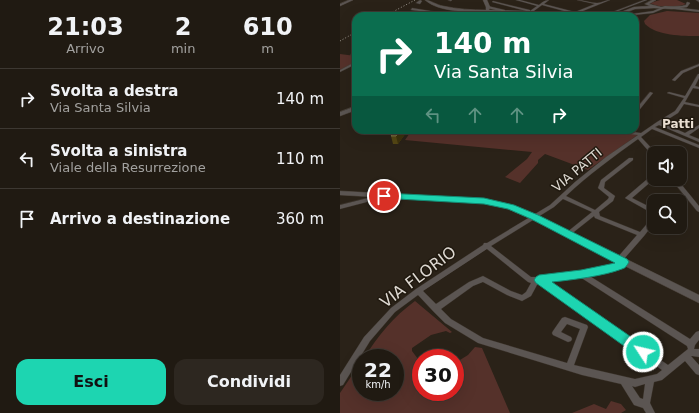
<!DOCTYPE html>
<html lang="it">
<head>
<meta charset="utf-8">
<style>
	body { margin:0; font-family:"DejaVu Sans",sans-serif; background:#2d2720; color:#f1f3f6; height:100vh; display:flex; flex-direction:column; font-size:15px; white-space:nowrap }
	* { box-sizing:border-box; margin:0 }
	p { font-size:13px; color:#a2a19f }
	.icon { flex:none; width:22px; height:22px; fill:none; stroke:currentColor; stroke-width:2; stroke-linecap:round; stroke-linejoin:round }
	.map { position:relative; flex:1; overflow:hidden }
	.sheet { display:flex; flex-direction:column; background:#201a12; width:340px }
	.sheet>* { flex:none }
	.banner { position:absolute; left:12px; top:12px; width:287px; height:122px; border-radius:12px; box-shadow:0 4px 16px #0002,0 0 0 1px #3d3832; background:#0b6e4f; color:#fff; overflow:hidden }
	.tools { position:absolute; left:307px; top:146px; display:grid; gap:8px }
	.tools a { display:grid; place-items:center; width:40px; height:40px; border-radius:8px; background:#201a12; box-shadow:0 4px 16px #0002,0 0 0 1px #3d3832; font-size:20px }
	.speed { position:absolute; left:12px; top:349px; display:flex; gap:8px; font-size:20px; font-weight:700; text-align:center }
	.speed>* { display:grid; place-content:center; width:52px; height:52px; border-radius:50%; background:#201a12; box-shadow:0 4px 16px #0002,0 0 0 1px #3d3832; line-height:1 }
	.speed small { font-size:10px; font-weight:400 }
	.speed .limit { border:6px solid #d22; background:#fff; color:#111 }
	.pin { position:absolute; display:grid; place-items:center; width:34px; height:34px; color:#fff; margin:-17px; border:2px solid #fff; border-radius:50%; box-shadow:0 1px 4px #0007 }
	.me { position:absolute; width:44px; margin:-22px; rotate:305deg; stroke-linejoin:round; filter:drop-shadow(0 0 3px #0008) }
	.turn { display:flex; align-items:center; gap:14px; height:84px; padding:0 16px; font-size:18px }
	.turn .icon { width:52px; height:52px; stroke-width:2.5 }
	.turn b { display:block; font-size:28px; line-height:34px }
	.lanes { display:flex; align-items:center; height:38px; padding:0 16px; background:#0003; justify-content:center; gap:20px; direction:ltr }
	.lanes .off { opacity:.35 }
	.eta { display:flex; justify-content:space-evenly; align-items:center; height:68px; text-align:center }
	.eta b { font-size:24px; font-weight:600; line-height:28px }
	.button { display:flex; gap:8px; margin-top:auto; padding:8px 16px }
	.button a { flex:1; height:46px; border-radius:12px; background:#1dd5b1; color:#111; font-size:16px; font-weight:600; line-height:46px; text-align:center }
	.button a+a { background:#2d2720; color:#f1f3f6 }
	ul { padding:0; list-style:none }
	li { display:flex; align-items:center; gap:12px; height:60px; padding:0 16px; border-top:1px solid #3d3832 }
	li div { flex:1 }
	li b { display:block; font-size:15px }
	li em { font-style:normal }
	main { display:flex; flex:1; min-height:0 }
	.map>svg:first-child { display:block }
	.green { fill:#55312a }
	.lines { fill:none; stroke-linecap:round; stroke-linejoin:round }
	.minor-casing { stroke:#473f36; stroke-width:0.5 }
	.tertiary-casing { stroke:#473f36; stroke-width:1 }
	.minor { fill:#5b5552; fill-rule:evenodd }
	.tertiary { fill:#5b5552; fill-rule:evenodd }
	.rail { stroke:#9e9890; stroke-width:1; stroke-dasharray:1 2; stroke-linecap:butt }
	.wall { fill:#544714 }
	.shaded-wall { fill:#3d320d }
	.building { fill:#635729; stroke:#766b43 }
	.route { fill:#1dd5b1; stroke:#138a73 }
	.labels { text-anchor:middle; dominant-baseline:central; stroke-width:3; stroke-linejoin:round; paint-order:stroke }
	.far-neighbourhood-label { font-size:12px; font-weight:bold; fill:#e9ded1; stroke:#20190f }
	.street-label { font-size:13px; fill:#ddd8d1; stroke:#20190f }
	.near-street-label { font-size:16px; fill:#ddd8d1; stroke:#20190f }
</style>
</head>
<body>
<main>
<section class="sheet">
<div class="eta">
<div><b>21:03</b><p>Arrivo</p></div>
<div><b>2</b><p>min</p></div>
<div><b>610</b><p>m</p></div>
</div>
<ul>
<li><svg class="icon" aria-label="right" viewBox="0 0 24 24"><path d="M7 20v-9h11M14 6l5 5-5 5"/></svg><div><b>Svolta a destra</b><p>Via Santa Silvia</p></div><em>140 m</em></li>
<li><svg class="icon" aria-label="left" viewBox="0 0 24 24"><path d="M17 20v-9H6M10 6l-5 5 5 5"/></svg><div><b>Svolta a sinistra</b><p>Viale della Resurrezione</p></div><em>110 m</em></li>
<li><svg class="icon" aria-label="arrive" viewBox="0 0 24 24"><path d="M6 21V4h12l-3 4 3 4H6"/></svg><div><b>Arrivo a destinazione</b></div><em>360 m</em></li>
</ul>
<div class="button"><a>Esci</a><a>Condividi</a></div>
</section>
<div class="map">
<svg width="359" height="413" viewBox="0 0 359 413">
	<rect width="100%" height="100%" fill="#2a2218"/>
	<g class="green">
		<path d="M 320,0 L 337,0 L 346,4 C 336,8 319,8 310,3 Z"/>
		<path d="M 327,11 L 359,13 L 359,36 C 342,36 317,36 305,24 L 304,21 L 310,15 Z"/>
		<polygon points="0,54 16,56 16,62 0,70"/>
		<polygon points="72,130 257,130 299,134 248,170 205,154 198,160 198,163 180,183 165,177 187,159 192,152 65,140"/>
		<path d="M 75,301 L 112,332 L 110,333 L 106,331 L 91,335 L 72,348 L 72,351 L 81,363 L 81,392 L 115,392 L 115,363 L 128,355 L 135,347 L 142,348 L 170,413 L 0,413 L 0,393 L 21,362 L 21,392 L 55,392 L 55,358 L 24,358 C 38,336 53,317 75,301 Z"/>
		<polygon points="271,401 281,404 286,410 281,413 232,413 254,404 266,409"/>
	</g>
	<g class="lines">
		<g class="minor-casing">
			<g id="minor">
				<polygon points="80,0 82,1 80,4 76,3"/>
				<polygon points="108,0 112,0 111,1"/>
				<path d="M 176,0 L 180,0 L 199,5 C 201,3 205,0 209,0 L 204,4 L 235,12 L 255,4 L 237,0 C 244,0 250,3 257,3 C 262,3 265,0 270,0 L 238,13 L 249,16 L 235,14 L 202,5 L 187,16 L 184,16 L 190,12 L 152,2 L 153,1 L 190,10 L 190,11 L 197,6 Z"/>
				<polygon points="304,0 307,0 265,16 262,16"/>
				<polygon points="356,0 359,0 359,2"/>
				<polygon points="148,6 165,10 165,11 164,12 147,8"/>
				<polygon points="325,6 359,10 359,12 325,8 313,13 285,16 277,16 313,11"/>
				<polygon points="72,8 97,12 98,13 95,16 93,16 95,13 71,10"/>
				<rect x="11" y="54" width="5" height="2"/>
				<polygon points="15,62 16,62 16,64 0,72 0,70"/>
				<polygon points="359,64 359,66 343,73 335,81 332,80 341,71"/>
				<path d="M 358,74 L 359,74 L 359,78 L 355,86 L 359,87 L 359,89 L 353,88 L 345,102 L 359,105 L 359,107 L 344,104 L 338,113 L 322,123 L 345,133 L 359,125 L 359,128 L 349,135 L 359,139 L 359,142 L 319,125 L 315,127 L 359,145 L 359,148 L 312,129 L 301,137 L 316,153 L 314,153 L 314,155 L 312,155 L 298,139 C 273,157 248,175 226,196 L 255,210 L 268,199 L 269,197 L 258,188 L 261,180 L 289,158 L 293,158 L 293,160 L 265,182 L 264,188 L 275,196 L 273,201 L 259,212 L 260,216 L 300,232 L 306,225 L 310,212 L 285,198 L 312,175 L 314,174 L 314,179 L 292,198 L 314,209 L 314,218 L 311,227 L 304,236 L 283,260 L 286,260 L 287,262 L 283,267 L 248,275 L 350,339 L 356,332 L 359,331 L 359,340 L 355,345 L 354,349 L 359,349 L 359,357 L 352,356 L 351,356 L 359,365 L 359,375 L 356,374 L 345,361 L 322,380 L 314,382 L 310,403 L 315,413 L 306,413 L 303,408 L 294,405 L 281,384 L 242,375 L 138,343 L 105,323 L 93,311 L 78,295 L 55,312 L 30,341 L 3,385 L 0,386 L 0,375 L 24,337 L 51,308 L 76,289 L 143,245 L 144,243 L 147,243 L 210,205 L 235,182 L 266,157 L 298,135 L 267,131 L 265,130 L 278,130 L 301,133 L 317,122 L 335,111 L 344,98 L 327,93 L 329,92 L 345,96 ZM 223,199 L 252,212 L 226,233 L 225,234 L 226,235 L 230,235 L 254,216 L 255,218 L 297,235 L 277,258 L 276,260 L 277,262 L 280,262 L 279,263 L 241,271 L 205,277 L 191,277 L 151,246 L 214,207 ZM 147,249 L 188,282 L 191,283 L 186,292 L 182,295 L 171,291 L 143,276 L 129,282 L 96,304 L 83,291 ZM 240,277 L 347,346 L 348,349 L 328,365 L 207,282 ZM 143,282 L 167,295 L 182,301 L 191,296 L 198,283 L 322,370 L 317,374 L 295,379 L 234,365 L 248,327 L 247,325 L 225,317 L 222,318 L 213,331 L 212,333 L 213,335 L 228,342 L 231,341 L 232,339 L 231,337 L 221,332 L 227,324 L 240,329 L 227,363 L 143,338 L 111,319 L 101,309 L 133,286 ZM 305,384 L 303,399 L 300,398 L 292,386 L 295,387 Z"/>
				<polygon points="310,92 313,93 296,114 295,114 295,110"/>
				<polygon points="331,179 337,179 359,206 359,212 357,211"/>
				<polygon points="44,194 46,195 47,196 46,197 0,209 0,205"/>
			</g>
		</g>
		<g class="tertiary-casing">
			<g id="tertiary">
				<polygon points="9,0 13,0 0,6 0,4"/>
				<path d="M 85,0 C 90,0 97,5 103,6 C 117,9 132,10 146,10 L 146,7 L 143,0 L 147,0 L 150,7 L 149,10 L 186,11 L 211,16 L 182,13 L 148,12 L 148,16 L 144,16 L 145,12 C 127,11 100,13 85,0 Z"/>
				<polygon points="312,0 316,0 309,4 321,7 342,6 346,5 347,2 350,3 347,7 332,9 314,8 295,9 276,16 271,16 294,7 310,6 305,4"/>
				<polygon points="16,106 16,110 0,116 0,112"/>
				<polygon points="0,191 144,199 172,205 197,215 359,295 359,303 191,219 168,209 144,203 0,195"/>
			</g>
		</g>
		<use href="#minor" class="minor"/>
		<use href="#tertiary" class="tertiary"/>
		<g class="rail">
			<polyline points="45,16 75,0"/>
			<polyline points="0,41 16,32"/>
		</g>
	</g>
	<g class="wall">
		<polygon points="155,14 179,16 155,16"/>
		<polygon points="22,130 32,130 30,132 22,131"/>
		<polygon points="49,130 68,130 58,144 53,144 51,136 53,134 50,133"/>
	</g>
	<polygon class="shaded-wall" points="61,130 68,130 58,144 56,136"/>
	<g class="building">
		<polygon points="162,11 179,15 164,16 155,14"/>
		<polygon points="56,130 61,130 56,136 51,136"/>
	</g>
	<path class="route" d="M 44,193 L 144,198 L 174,205 L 198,215 L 287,259 L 289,262 C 287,265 286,268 282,269 C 264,276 232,280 212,282 L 307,348 L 309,352 L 307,356 L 303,358 L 298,356 L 196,283 L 194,280 L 196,277 L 199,275 L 241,270 L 275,263 L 191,219 L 168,209 L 144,204 L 41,198 L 40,196 Z"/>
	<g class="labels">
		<g class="far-neighbourhood-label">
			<text x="338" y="124">Patti</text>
		</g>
		<g class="street-label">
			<text transform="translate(237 170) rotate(-40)">VIA PATTI</text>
		</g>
		<g class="near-street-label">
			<text transform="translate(78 277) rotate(-37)">VIA FLORIO</text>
		</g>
	</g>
</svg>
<div class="tools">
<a><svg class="icon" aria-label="sound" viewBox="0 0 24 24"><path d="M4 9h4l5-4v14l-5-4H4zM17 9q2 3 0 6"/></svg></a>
<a><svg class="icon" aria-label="search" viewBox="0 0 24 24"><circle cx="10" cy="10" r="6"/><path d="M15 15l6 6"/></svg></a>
</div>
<div class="speed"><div>22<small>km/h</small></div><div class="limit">30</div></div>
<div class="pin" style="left:44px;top:196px;background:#d93025"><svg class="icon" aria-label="arrive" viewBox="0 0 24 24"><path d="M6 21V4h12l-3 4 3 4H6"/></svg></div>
<svg class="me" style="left:303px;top:352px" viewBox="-20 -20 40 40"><circle r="17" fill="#1dd5b1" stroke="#fff" stroke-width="3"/><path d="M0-11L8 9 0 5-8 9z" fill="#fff"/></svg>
<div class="banner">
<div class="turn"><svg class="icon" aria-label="right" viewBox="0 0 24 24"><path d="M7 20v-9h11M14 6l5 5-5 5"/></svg><div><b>140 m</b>Via Santa Silvia</div></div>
<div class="lanes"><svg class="icon off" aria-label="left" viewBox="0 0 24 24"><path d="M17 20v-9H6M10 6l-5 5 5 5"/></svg><svg class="icon off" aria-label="ahead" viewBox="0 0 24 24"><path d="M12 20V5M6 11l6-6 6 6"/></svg><svg class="icon off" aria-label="ahead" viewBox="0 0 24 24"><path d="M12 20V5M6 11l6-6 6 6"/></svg><svg class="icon" aria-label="right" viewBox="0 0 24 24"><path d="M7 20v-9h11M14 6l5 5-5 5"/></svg></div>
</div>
</div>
</main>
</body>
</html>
